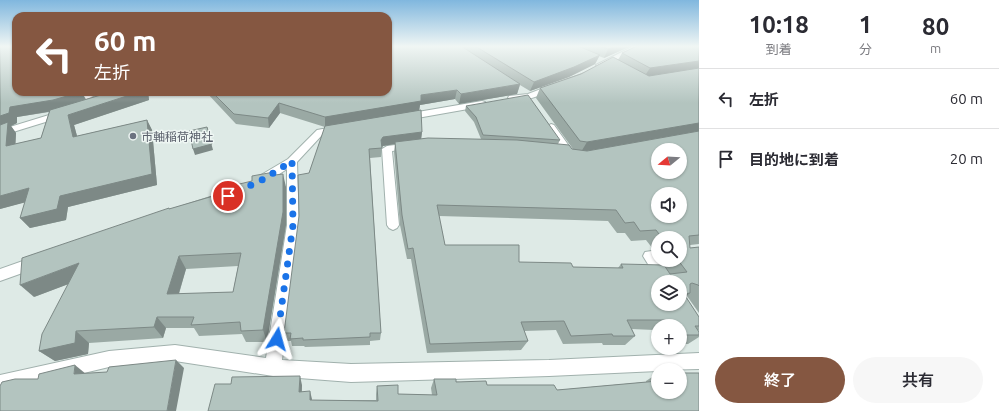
<!DOCTYPE html>
<html lang="ja">
<head>
<meta charset="utf-8">
<style>
	body { margin:0; font-family:Ubuntu,"Noto Sans JP",sans-serif; background:#f7f7f7; color:#2b2b33; height:100vh; display:flex; flex-direction:column; font-size:15px; white-space:nowrap }
	* { box-sizing:border-box; margin:0 }
	p { font-size:13px; color:#7c7c81 }
	.icon { flex:none; width:22px; height:22px; fill:none; stroke:currentColor; stroke-width:2; stroke-linecap:round; stroke-linejoin:round }
	.map { position:relative; flex:1; overflow:hidden }
	.side { display:flex; flex-direction:column; background:#fff; width:300px }
	.side>* { flex:none }
	.hud { position:absolute; left:12px; top:12px; width:380px; height:84px; border-radius:12px; box-shadow:0 1px 3px #0004; background:#855741; color:#fff; overflow:hidden }
	.needle { width:26px; rotate:252deg }
	.tools { position:absolute; left:651px; top:143px; display:grid; gap:8px }
	.tools a { display:grid; place-items:center; width:36px; height:36px; border-radius:50%; background:#fff; box-shadow:0 1px 3px #0004; font-size:20px }
	.pin { position:absolute; display:grid; place-items:center; width:34px; height:34px; color:#fff; margin:-17px; border:2px solid #fff; border-radius:50%; box-shadow:0 1px 4px #0007 }
	.me { position:absolute; width:44px; margin:-22px; rotate:8deg; stroke-linejoin:round; filter:drop-shadow(0 0 3px #0008) }
	.turn { display:flex; align-items:center; gap:14px; height:84px; padding:0 16px; font-size:18px }
	.turn .icon { width:52px; height:52px; stroke-width:2.5 }
	.turn b { display:block; font-size:28px; line-height:34px }
	.eta { display:flex; justify-content:space-evenly; align-items:center; height:68px; text-align:center }
	.eta b { font-size:24px; font-weight:600; line-height:28px }
	.button { display:flex; gap:8px; margin-top:auto; padding:8px 16px }
	.button a { flex:1; height:46px; border-radius:24px; background:#855741; color:#fff; font-size:16px; font-weight:600; line-height:46px; text-align:center }
	.button a+a { background:#f7f7f7; color:#2b2b33 }
	ul { padding:0; list-style:none }
	li { display:flex; align-items:center; gap:12px; height:60px; padding:0 16px; border-top:1px solid #e1e1e2 }
	li div { flex:1 }
	li b { display:block; font-size:15px }
	li em { font-style:normal }
	main { display:flex; flex:1; min-height:0 }
	.map>svg:first-child { display:block }
	.lines { fill:none; stroke-linecap:round; stroke-linejoin:round }
	.minor-casing { stroke:#a1b1ad; stroke-width:2 }
	.minor { fill:#fff; fill-rule:evenodd }
	.wall { fill:#9aa9a4; fill-rule:evenodd }
	.shaded-wall { fill:#7d8986 }
	.building { fill:#b3c4bf; stroke:#7d8986; fill-rule:evenodd }
	.route { stroke:#1a73e8; stroke-width:7; stroke-dasharray:0 12.6 }
	.worship-dot { fill:#6b7280; stroke:#eef6f3; stroke-width:1.5 }
	.labels { text-anchor:middle; dominant-baseline:central; stroke-width:3; stroke-linejoin:round; paint-order:stroke }
	.worship-label { font-size:12px; fill:#5b616d; stroke:#eef6f3; text-anchor:start }
</style>
</head>
<body>
<main>
<div class="map">
<svg width="699" height="411" viewBox="0 0 699 411">
	<rect width="100%" height="100%" fill="#deeae6"/>
	<g class="lines">
		<g class="minor-casing">
			<g id="minor">
				<polygon points="634,46 643,46 603,67 597,67 596,65"/>
				<path d="M 554,84 L 558,87 L 557,89 C 547,93 516,106 508,98 L 509,96 L 528,94 Z"/>
				<polygon points="83,92 91,92 91,96 104,102 100,105 83,99 82,97"/>
				<polygon points="482,101 485,102 486,104 485,106 406,120 401,117 406,114"/>
				<polygon points="62,111 65,112 67,114 65,116 0,136 0,130"/>
				<polygon points="551,124 554,125 574,153 578,154 579,156 578,158 567,158 546,127"/>
				<polygon points="339,126 342,127 344,129 342,131 323,134 297,162 299,225 282,360 351,364 549,360 699,353 699,369 658,370 658,371 549,376 351,382 273,376 175,361 109,367 0,393 0,375 109,351 175,345 266,358 287,225 287,169 264,184 256,184 254,181 256,178 288,159 317,130"/>
				<polygon points="411,143 416,146 415,148 392,151 399,225 397,228 393,230 389,228 387,225 382,149 387,146"/>
				<polygon points="658,250 658,260 660,260 674,282 659,282 643,256 645,252"/>
				<polygon points="37,256 42,258 44,262 42,266 0,281 0,269"/>
			</g>
		</g>
		<use href="#minor" class="minor"/>
	</g>
	<g class="wall">
		<path d="M 0,46 L 16,92 L 83,92 L 82,93 L 86,99 L 96,96 L 92,95 L 91,92 L 148,92 L 149,100 L 74,125 L 77,136 L 147,120 L 152,130 L 157,185 L 68,207 L 66,220 L 30,228 L 20,218 L 25,202 L 0,209 ZM 49,112 L 41,138 L 15,144 L 16,133 L 11,126 L 17,123 L 17,117 Z"/>
		<path d="M 388,46 L 631,46 L 604,58 L 599,56 L 595,64 L 569,77 L 530,91 L 520,85 L 517,94 L 459,104 L 455,99 L 420,105 L 419,111 L 422,132 L 421,139 L 481,139 L 474,122 L 465,111 L 466,106 L 560,140 L 558,144 L 573,149 L 536,98 L 540,88 L 618,60 L 622,53 L 699,46 L 699,244 L 690,245 L 690,248 L 699,247 L 699,313 L 687,296 L 686,297 L 699,317 L 699,330 L 698,331 L 699,332 L 699,337 L 688,344 L 680,344 L 680,326 L 658,326 L 658,336 L 654,330 L 632,329 L 635,336 L 625,345 L 603,345 L 602,343 L 563,344 L 556,330 L 524,331 L 528,341 L 521,350 L 427,353 L 411,259 L 407,259 L 400,225 L 394,152 L 395,144 L 383,146 L 382,147 L 381,157 L 370,158 L 381,333 L 380,340 L 370,341 L 370,345 L 305,347 L 304,346 L 292,346 L 291,341 L 286,341 L 284,333 L 309,173 L 325,127 L 280,113 L 269,128 L 236,124 L 206,92 L 388,92 ZM 439,216 L 608,221 L 617,233 L 625,233 L 631,241 L 646,240 L 653,249 L 658,249 L 658,238 L 680,238 L 680,260 L 661,260 L 669,273 L 621,264 L 618,268 L 573,267 L 519,262 L 445,245 Z"/>
		<path d="M 275,175 L 286,187 L 286,225 L 267,342 L 246,342 L 242,334 L 199,336 L 194,328 L 166,328 L 163,338 L 89,343 L 88,354 L 55,361 L 39,351 L 68,284 L 34,297 L 170,209 ZM 238,266 L 233,292 L 179,294 L 186,269 Z"/>
		<polygon points="658,373 658,392 699,411 208,411 302,385 302,392 312,400 376,400 376,394 377,386 398,394 432,395 431,388 434,379 487,385 557,390 646,382 646,381"/>
	</g>
	<g class="shaded-wall">
		<polygon points="616,46 631,46 604,58 608,49"/>
		<polygon points="600,55 595,64 569,77 530,91 534,82"/>
		<polygon points="699,61 699,69 644,77 650,68"/>
		<polygon points="520,84 517,94 459,104 461,94"/>
		<polygon points="457,90 455,99 420,105 419,111 325,127 325,117 421,95"/>
		<polygon points="77,92 83,92 82,93 87,102 59,110 17,117 17,123 11,126 16,133 15,156 6,146 0,129 0,116 10,107"/>
		<polygon points="97,92 119,92 100,97"/>
		<polygon points="139,92 148,92 149,100 74,125 80,147 73,137 68,115"/>
		<polygon points="279,103 280,113 269,128 268,118"/>
		<polygon points="147,120 152,130 157,185 68,207 66,220 30,228 20,218 60,196"/>
		<polygon points="699,123 699,131 581,152 587,142"/>
		<polygon points="207,127 213,150 195,155 193,149"/>
		<polygon points="422,132 421,140 395,142 395,144 383,146 381,148 381,140 383,137"/>
		<polygon points="283,174 286,187 286,225 267,342 263,330"/>
		<polygon points="29,188 38,199 0,209 0,196"/>
		<polygon points="179,256 186,269 175,306 167,294"/>
		<polygon points="79,263 90,276 34,297 20,285"/>
		<polygon points="690,293 680,301 684,294"/>
		<polygon points="157,317 166,328 163,338 154,327"/>
		<polygon points="76,331 89,343 88,354 55,361 39,351"/>
		<polygon points="176,360 184,368 176,411 167,411"/>
		<polygon points="75,365 86,374 74,374"/>
		<polygon points="300,376 302,385 301,400 299,392"/>
		<polygon points="310,391 312,399 311,407 310,400"/>
	</g>
	<g class="building">
		<polygon points="0,46 16,46 16,92 81,92 53,100 10,107 9,113 0,116"/>
		<polygon points="388,46 461,46 520,84 461,94 457,90 421,95 421,101 325,117 279,103 268,118 234,114 212,92 388,92"/>
		<polygon points="475,46 578,46 600,55 574,67 534,82"/>
		<polygon points="600,46 616,46 608,49"/>
		<polygon points="637,46 699,46 699,61 650,68 622,53"/>
		<polygon points="613,57 649,76 699,68 699,123 587,142 580,141 540,88 581,74"/>
		<polygon points="111,92 139,92 68,115 73,137 147,120 152,174 60,196 57,209 20,218 29,188 0,196 0,125 8,122 6,146 41,138 50,110"/>
		<polygon points="528,95 560,140 483,135 476,117 466,106"/>
		<polygon points="421,110 422,132 383,137 381,140 382,148 369,149 381,333 370,333 370,337 303,340 303,338 290,339 291,333 284,333 299,216 298,175 309,173 325,126"/>
		<polygon points="207,127 212,144 193,149 189,131"/>
		<path d="M 699,131 L 699,235 L 689,236 L 690,248 L 699,247 L 699,286 L 698,285 L 692,283 L 690,284 L 690,293 L 684,294 L 699,317 L 699,326 L 695,326 L 699,332 L 699,335 L 680,335 L 680,326 L 669,326 L 666,320 L 627,320 L 635,336 L 613,336 L 612,334 L 571,336 L 564,321 L 521,322 L 528,341 L 430,344 L 413,248 L 408,249 L 402,215 L 395,142 L 428,138 L 517,140 L 569,145 L 572,149 L 587,151 ZM 658,150 L 680,150 L 680,172 L 658,172 ZM 658,194 L 680,194 L 680,216 L 658,216 ZM 437,205 L 616,210 L 625,223 L 634,222 L 640,231 L 656,230 L 662,238 L 680,238 L 680,260 L 678,260 L 687,272 L 670,274 L 664,265 L 621,264 L 623,268 L 573,267 L 571,263 L 519,262 L 519,245 L 445,245 ZM 658,282 L 680,282 L 680,304 L 658,304 Z"/>
		<path d="M 274,172 L 275,175 L 283,174 L 283,212 L 263,330 L 241,331 L 240,322 L 191,325 L 194,317 L 157,317 L 154,327 L 76,331 L 75,343 L 39,351 L 42,334 L 79,263 L 20,285 L 22,258 L 169,208 L 169,209 L 220,194 L 219,190 L 227,187 L 252,181 L 252,176 ZM 241,253 L 233,292 L 167,294 L 179,256 Z"/>
		<polygon points="176,360 167,411 0,411 0,386 2,382 15,379 38,379 39,374 75,365 74,374 107,372 109,367"/>
		<polygon points="680,373 699,373 699,411 208,411 215,384 231,384 232,377 300,376 299,392 310,391 310,400 378,401 377,386 398,385 398,394 437,395 434,379 456,379 456,382 486,381 487,385 554,385 557,390 658,381 658,392 680,392"/>
	</g>
	<linearGradient id="sky" x2="0" y2="1"><stop stop-color="#80b7de"/><stop offset="0.45" stop-color="#f0f6f4"/><stop offset="1" stop-color="#f0f6f4" stop-opacity="0"/></linearGradient>
	<rect width="699" height="103" fill="url(#sky)"/>
	<g class="lines">
		<polyline class="route" points="228,196 264,179 292,161 293,225 277,339"/>
	</g>
	<circle class="worship-dot" cx="133" cy="136" r="4"/>
	<g class="labels">
		<g class="worship-label">
			<text x="141" y="136">市軸稲荷神社</text>
		</g>
	</g>
</svg>
<div class="tools">
<a><svg class="needle" viewBox="-14 -14 28 28"><path d="M0-13l5 13h-10z" fill="#e53935"/><path d="M0 13l5-13h-10z" fill="#7c7c81"/></svg></a>
<a><svg class="icon" aria-label="sound" viewBox="0 0 24 24"><path d="M4 9h4l5-4v14l-5-4H4zM17 9q2 3 0 6"/></svg></a>
<a><svg class="icon" aria-label="search" viewBox="0 0 24 24"><circle cx="10" cy="10" r="6"/><path d="M15 15l6 6"/></svg></a>
<a><svg class="icon" aria-label="layers" viewBox="0 0 24 24"><path d="M12 4l9 5-9 5-9-5zM3 14l9 5 9-5"/></svg></a>
<a>+</a>
<a>−</a>
</div>
<div class="pin" style="left:228px;top:196px;background:#d93025"><svg class="icon" aria-label="arrive" viewBox="0 0 24 24"><path d="M6 21V4h12l-3 4 3 4H6"/></svg></div>
<svg class="me" style="left:277px;top:339px" viewBox="-20 -20 40 40"><path d="M0-17L14 15 0 8-14 15z" fill="#1a73e8" stroke="#fff" stroke-width="4"/></svg>
<div class="hud">
<div class="turn"><svg class="icon" aria-label="left" viewBox="0 0 24 24"><path d="M17 20v-9H6M10 6l-5 5 5 5"/></svg><div><b>60 m</b>左折</div></div>
</div>
</div>
<section class="side">
<div class="eta">
<div><b>10:18</b><p>到着</p></div>
<div><b>1</b><p>分</p></div>
<div><b>80</b><p>m</p></div>
</div>
<ul>
<li><svg class="icon" aria-label="left" viewBox="0 0 24 24"><path d="M17 20v-9H6M10 6l-5 5 5 5"/></svg><div><b>左折</b></div><em>60 m</em></li>
<li><svg class="icon" aria-label="arrive" viewBox="0 0 24 24"><path d="M6 21V4h12l-3 4 3 4H6"/></svg><div><b>目的地に到着</b></div><em>20 m</em></li>
</ul>
<div class="button"><a>終了</a><a>共有</a></div>
</section>
</main>
</body>
</html>
